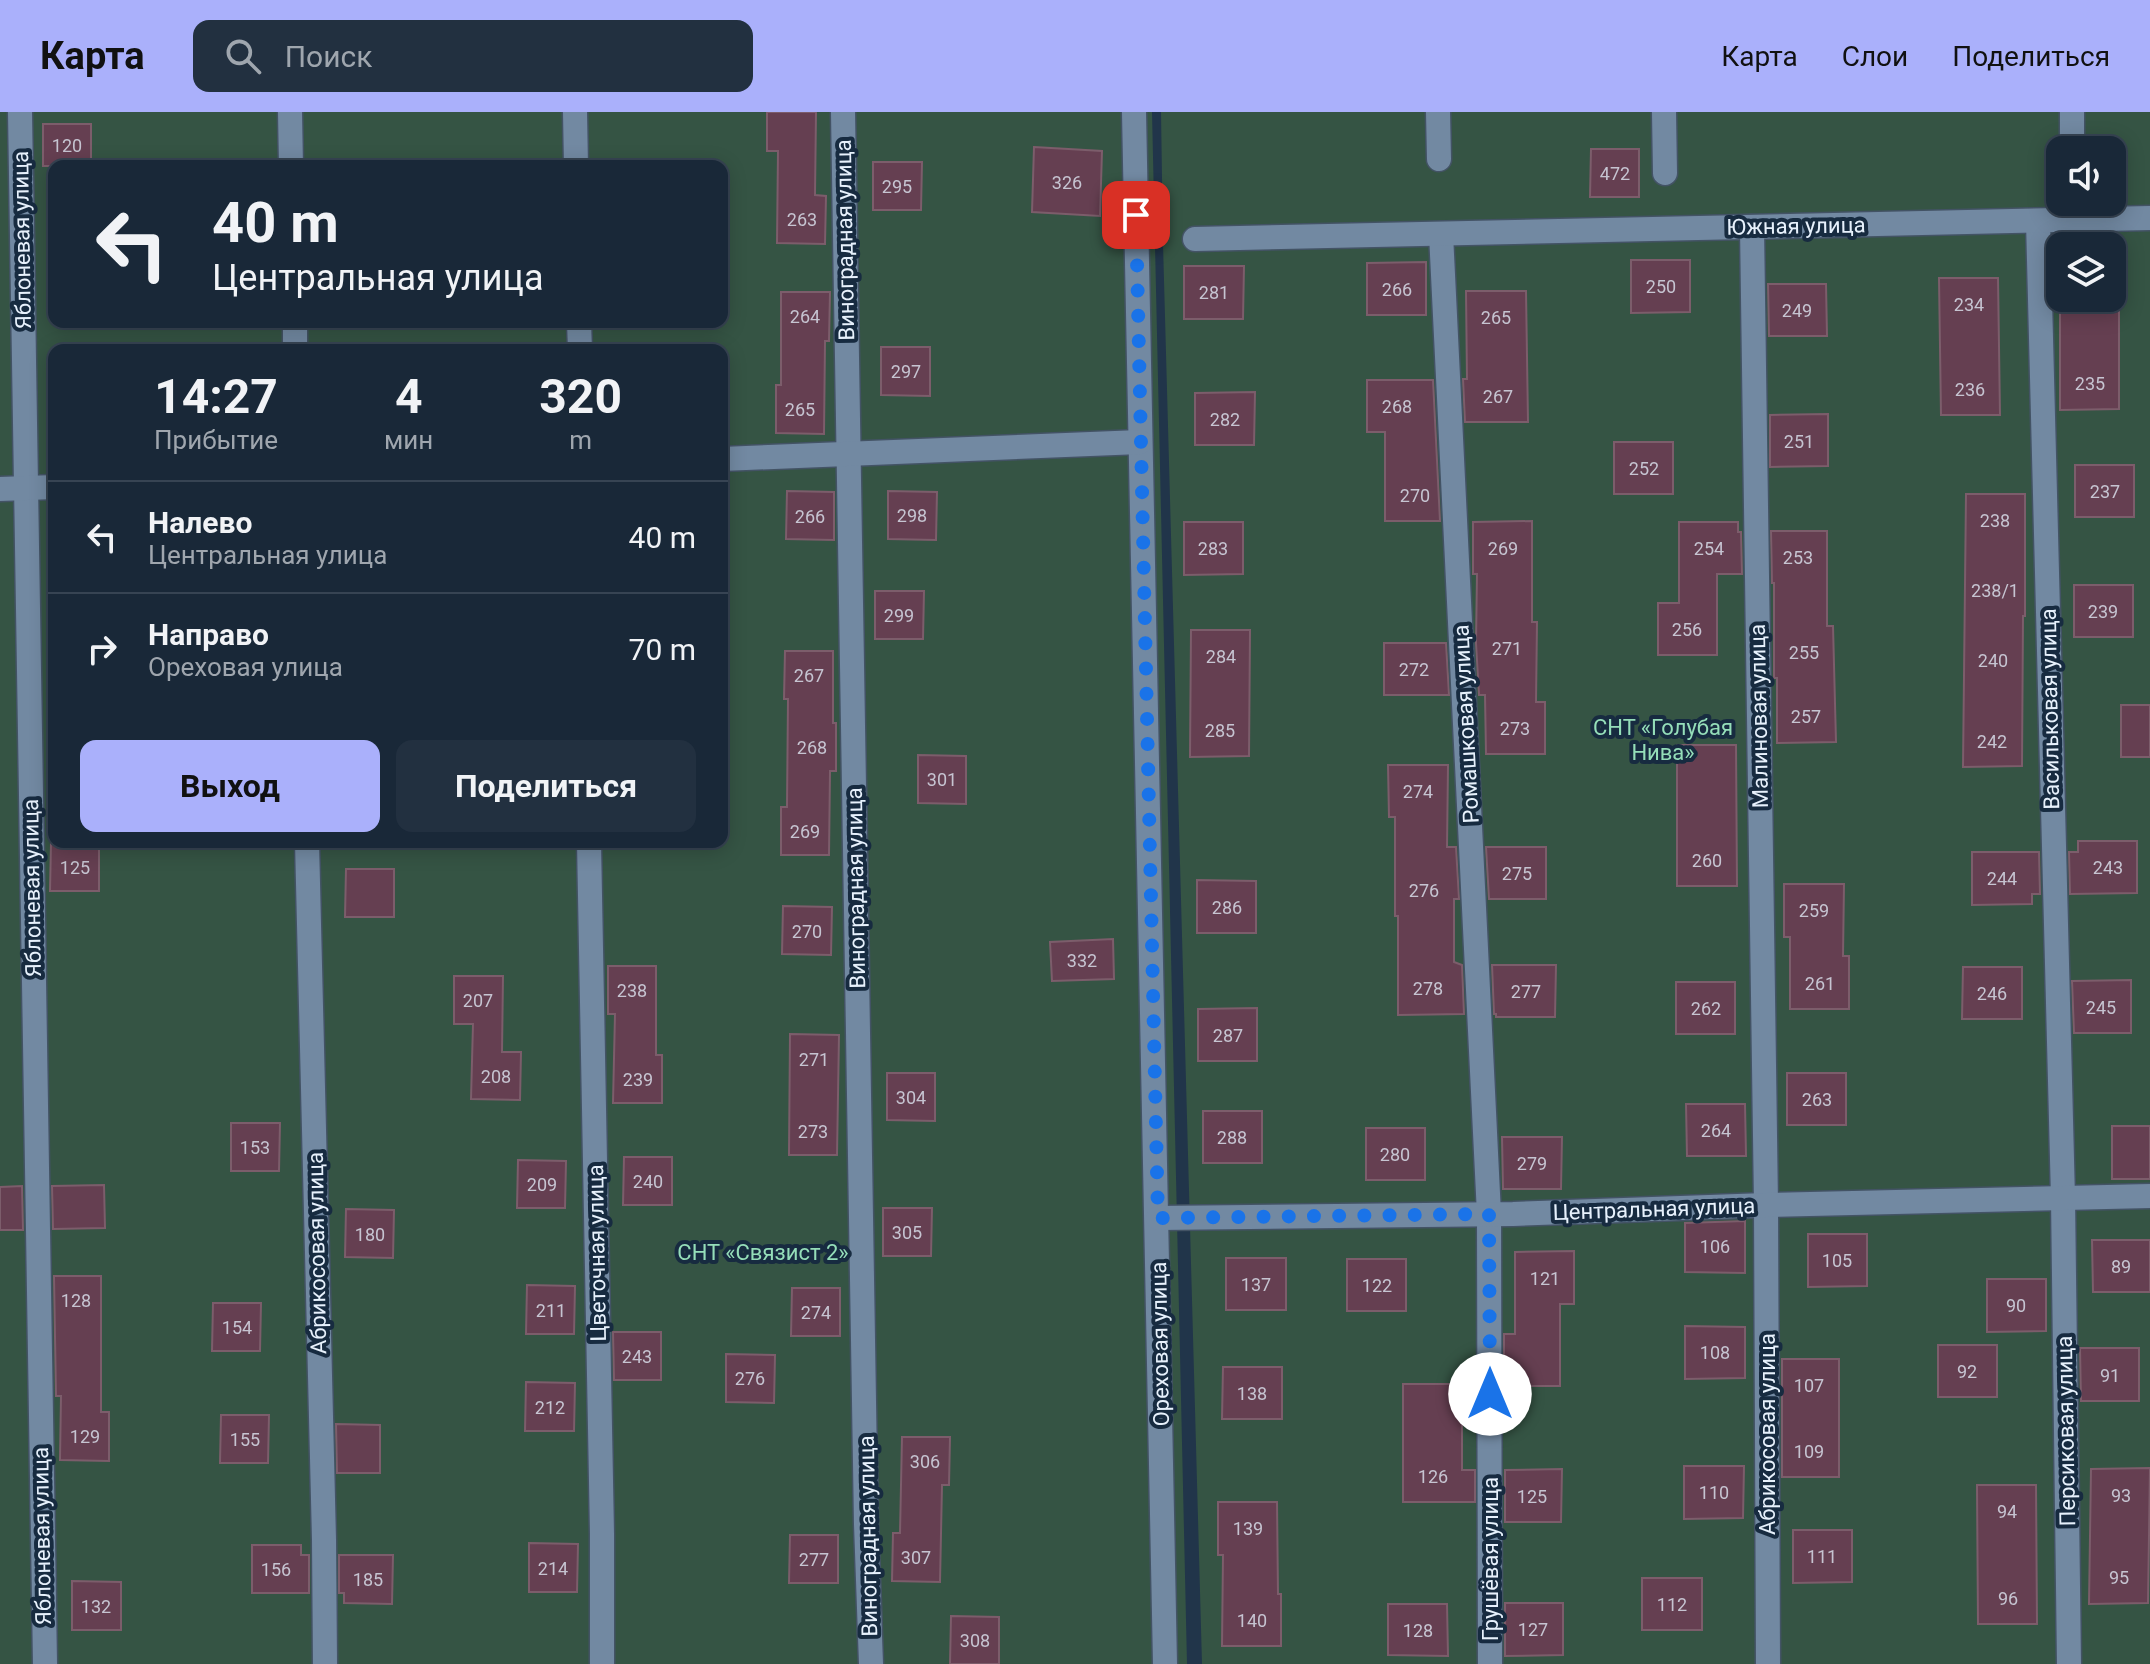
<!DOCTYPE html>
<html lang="ru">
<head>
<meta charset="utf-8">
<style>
	body { margin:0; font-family:Roboto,sans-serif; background:#223040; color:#f1f3f6; height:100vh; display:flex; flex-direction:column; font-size:30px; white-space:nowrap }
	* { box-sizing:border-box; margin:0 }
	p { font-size:26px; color:#9fa6ae }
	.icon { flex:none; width:44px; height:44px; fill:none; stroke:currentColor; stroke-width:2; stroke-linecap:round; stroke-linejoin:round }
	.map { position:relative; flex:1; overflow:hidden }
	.side { position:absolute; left:48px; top:232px; width:680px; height:504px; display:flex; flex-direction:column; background:#192838; border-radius:16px; box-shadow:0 4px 20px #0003,0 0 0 2px #374453 }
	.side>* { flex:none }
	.guide { position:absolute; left:48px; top:48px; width:680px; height:168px; border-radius:16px; box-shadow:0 4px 20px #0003,0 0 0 2px #374453; background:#192838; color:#f1f3f6; overflow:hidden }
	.buttons { position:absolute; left:2046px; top:24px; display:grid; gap:16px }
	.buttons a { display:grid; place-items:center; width:80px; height:80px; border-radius:16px; background:#192838; box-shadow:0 4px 20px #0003,0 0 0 2px #374453; font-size:40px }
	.pin { position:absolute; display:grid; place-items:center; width:68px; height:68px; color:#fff; margin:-34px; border-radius:16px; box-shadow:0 4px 12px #0006 }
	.me { position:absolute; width:88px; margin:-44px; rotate:0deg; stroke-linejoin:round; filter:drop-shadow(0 0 6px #0008) }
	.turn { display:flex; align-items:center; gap:28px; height:168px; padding:0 32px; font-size:36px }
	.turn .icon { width:104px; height:104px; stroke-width:2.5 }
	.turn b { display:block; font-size:56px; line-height:68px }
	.eta { display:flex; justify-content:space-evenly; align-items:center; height:136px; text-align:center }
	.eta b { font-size:48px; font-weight:700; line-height:56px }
	.button { display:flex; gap:16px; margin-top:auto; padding:16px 32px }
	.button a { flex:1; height:92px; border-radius:16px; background:#aab0fb; color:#111; font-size:32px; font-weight:700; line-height:92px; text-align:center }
	.button a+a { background:#223040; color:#f1f3f6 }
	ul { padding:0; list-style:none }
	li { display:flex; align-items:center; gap:24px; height:112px; padding:0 32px; border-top:2px solid #374453 }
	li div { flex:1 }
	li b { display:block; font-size:30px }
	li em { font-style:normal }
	header { display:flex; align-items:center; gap:48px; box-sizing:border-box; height:112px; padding:0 40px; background:#aab0fb; color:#111 }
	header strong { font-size:38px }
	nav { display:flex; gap:44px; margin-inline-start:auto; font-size:28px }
	.search { width:560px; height:72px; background:#223040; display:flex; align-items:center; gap:20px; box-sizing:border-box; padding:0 28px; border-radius:16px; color:#9fa6ae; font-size:30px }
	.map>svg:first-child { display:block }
	.green { fill:#355444; fill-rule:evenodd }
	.building { fill:#653f51; stroke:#7c5d6b; stroke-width:2 }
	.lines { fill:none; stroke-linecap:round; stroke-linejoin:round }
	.street-casing { stroke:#435365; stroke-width:27 }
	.secondary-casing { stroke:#435365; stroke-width:27 }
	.street { stroke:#7289a2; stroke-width:24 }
	.secondary { stroke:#7289a2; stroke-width:24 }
	.route { stroke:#1a73e8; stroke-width:14; stroke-dasharray:0 25.2 }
	.labels { text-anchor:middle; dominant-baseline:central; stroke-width:8; stroke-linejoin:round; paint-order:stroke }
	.number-label { font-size:18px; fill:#c6c4d1 }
	.street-label { font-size:22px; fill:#e7f1fc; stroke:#172b40 }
	.park-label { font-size:22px; fill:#95deb9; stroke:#172b40 }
</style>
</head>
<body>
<header>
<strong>Карта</strong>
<div class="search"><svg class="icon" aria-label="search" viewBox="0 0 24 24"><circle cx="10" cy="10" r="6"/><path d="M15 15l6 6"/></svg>Поиск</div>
<nav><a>Карта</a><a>Слои</a><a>Поделиться</a></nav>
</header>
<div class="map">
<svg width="2150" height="1552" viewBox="0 0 2150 1552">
	<rect width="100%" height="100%" fill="#21354a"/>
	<g class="green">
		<path d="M 0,0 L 1152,0 L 1187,1552 L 0,1552 ZM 54,54 L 722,54 L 722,210 L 54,210 ZM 54,238 L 722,238 L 722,730 L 54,730 Z"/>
		<path d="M 1161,0 L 2150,0 L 2150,1552 L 1202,1552 L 1163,132 ZM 2060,38 L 2112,38 L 2112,90 L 2060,90 ZM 2060,134 L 2112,134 L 2112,186 L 2060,186 Z"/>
	</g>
	<g class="building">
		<polygon points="767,0 816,0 815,83 826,84 825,132 777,131 778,39 767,39"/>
		<rect x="43" y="12" width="48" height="42"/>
		<polygon points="1034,35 1102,39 1100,104 1032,100"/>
		<polygon points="1591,37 1639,37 1639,85 1590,85"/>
		<polygon points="873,50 922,50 921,98 873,98"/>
		<polygon points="1631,148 1690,148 1690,200 1631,201"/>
		<polygon points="1426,150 1426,203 1367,203 1367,151"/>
		<polygon points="1184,154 1244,154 1243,207 1184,207"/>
		<polygon points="1939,166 1998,166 2000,303 1941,303"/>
		<polygon points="1768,172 1826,172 1827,224 1769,224"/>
		<polygon points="1466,179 1526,179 1528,310 1465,310 1463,267 1467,267"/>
		<polygon points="781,180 830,180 829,229 825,229 824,322 776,321 776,273 781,273"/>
		<polygon points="2060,186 2119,186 2119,297 2060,298"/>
		<polygon points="881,235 930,235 930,284 881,283"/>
		<polygon points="1367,268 1433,268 1440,409 1385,409 1385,320 1367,320"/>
		<polygon points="1255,280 1254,333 1195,333 1195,281"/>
		<polygon points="1828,302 1828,354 1770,355 1770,303"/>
		<rect x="1614" y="330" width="59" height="52"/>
		<rect x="2075" y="353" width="59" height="52"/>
		<polygon points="787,379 834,380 834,428 786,427"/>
		<polygon points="888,379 937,380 936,428 888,427"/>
		<polygon points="1966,382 2025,382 2025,504 2023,504 2022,654 1963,655"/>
		<polygon points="1532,409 1532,510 1537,510 1536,590 1545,590 1545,642 1486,642 1485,583 1479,583 1476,531 1477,462 1473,462 1473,410"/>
		<polygon points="1184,410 1243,410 1243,462 1184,463"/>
		<polygon points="1679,410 1738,410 1738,420 1741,420 1742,462 1717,462 1717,543 1658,543 1658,491 1679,491"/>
		<polygon points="1771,419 1827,419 1827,514 1833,514 1836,630 1777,631 1777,566 1774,566 1774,471 1772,471"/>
		<rect x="2074" y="473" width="59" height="52"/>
		<polygon points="875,479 924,479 923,527 875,527"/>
		<polygon points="1191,518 1250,518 1249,644 1190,645"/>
		<polygon points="1384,531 1446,531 1449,583 1384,583"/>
		<polygon points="785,539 833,539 833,611 836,611 836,659 830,659 829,743 781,743 781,695 787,695 788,587 784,587"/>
		<rect x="2121" y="593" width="29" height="52"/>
		<polygon points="1677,633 1736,633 1737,774 1677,774"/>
		<polygon points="918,643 966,644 966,692 918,691"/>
		<polygon points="1388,653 1448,653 1447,735 1456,735 1459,787 1454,787 1454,850 1462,853 1464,902 1398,903 1398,804 1395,804 1395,705 1389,705"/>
		<polygon points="2078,729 2137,729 2137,781 2070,782 2069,740 2078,740"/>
		<polygon points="51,731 99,731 99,779 50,779"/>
		<polygon points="1486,735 1546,735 1546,787 1489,787"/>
		<polygon points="1972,740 2039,740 2040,782 2032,782 2032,792 1972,793"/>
		<polygon points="346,757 394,757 394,805 345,805"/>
		<polygon points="1197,768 1256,769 1256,821 1197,821"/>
		<polygon points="1784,772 1844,772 1843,844 1849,844 1849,897 1790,897 1790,825 1784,825"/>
		<polygon points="783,794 832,795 831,843 782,842"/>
		<polygon points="1113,827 1114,867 1052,869 1050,830"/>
		<polygon points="1492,853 1556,853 1555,905 1496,905 1496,902 1494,902"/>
		<polygon points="608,854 656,854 656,943 662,943 662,991 613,991 615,902 608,902"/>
		<polygon points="1963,855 2022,855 2022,907 1962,907"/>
		<polygon points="454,864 503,864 502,940 521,940 520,988 471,987 473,912 454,912"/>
		<polygon points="2131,868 2131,921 2074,921 2072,869"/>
		<rect x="1676" y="870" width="59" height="52"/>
		<polygon points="1257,896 1257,949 1198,949 1198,897"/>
		<polygon points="790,922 839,923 837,1043 789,1043"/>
		<polygon points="887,961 935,961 935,1009 887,1008"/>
		<rect x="1787" y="961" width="59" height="52"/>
		<polygon points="1686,992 1745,992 1746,1044 1687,1044"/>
		<rect x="1203" y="999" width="59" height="52"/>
		<polygon points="231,1011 280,1011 279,1059 231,1059"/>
		<rect x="2112" y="1014" width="38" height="53"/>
		<rect x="1366" y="1016" width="59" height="52"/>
		<polygon points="1502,1025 1562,1025 1561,1077 1503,1077"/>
		<polygon points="624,1045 672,1045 672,1093 623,1093"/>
		<polygon points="518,1048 566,1049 565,1096 517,1096"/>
		<polygon points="104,1073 105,1116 53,1117 52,1074"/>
		<polygon points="22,1074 23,1118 0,1118 0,1075"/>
		<polygon points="883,1096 932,1096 931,1144 883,1144"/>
		<polygon points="346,1097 394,1098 393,1146 345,1145"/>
		<polygon points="1745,1109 1745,1161 1685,1160 1685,1111"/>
		<polygon points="1808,1122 1867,1122 1867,1174 1808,1175"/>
		<polygon points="2092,1128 2150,1128 2150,1180 2093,1180"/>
		<polygon points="1574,1139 1574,1192 1560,1192 1560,1274 1504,1274 1504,1222 1515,1222 1515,1140"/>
		<rect x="1226" y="1146" width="60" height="52"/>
		<rect x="1347" y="1147" width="59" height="52"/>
		<polygon points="54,1164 101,1164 101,1300 109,1300 109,1349 60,1348 61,1284 56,1284"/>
		<polygon points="1987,1167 2046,1167 2046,1219 1987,1220"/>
		<polygon points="527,1173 575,1174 574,1222 526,1222"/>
		<polygon points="792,1176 840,1176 840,1224 791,1224"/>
		<polygon points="213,1191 261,1191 260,1239 212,1239"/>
		<polygon points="1685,1214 1745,1215 1745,1266 1685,1267"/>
		<polygon points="613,1220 661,1220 661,1268 614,1268"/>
		<rect x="1938" y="1233" width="59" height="52"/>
		<polygon points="2080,1236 2139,1236 2139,1289 2081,1289"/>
		<polygon points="726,1242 775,1243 774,1291 726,1290"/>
		<rect x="1782" y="1247" width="57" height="118"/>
		<polygon points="1223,1255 1282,1255 1282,1307 1222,1307"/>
		<polygon points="526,1270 575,1271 574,1319 525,1319"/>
		<polygon points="1403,1272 1462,1272 1462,1358 1475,1358 1475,1390 1403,1390"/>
		<polygon points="221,1303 269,1303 268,1351 220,1351"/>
		<polygon points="336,1312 380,1313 380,1361 337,1361"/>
		<polygon points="902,1325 950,1325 949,1373 942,1373 940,1470 892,1469 893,1421 900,1421"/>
		<polygon points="1684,1354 1744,1354 1743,1406 1684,1407"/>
		<polygon points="2150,1356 2148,1491 2089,1492 2091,1357"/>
		<polygon points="1562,1357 1561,1410 1505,1410 1505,1358"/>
		<polygon points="1977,1373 2036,1373 2037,1512 1978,1512"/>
		<polygon points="1218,1390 1277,1390 1278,1482 1281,1482 1281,1534 1222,1534 1223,1443 1218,1443"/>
		<polygon points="1793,1418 1852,1418 1852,1470 1793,1471"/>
		<polygon points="790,1423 838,1423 838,1471 789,1471"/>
		<polygon points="529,1431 578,1432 577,1480 529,1480"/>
		<polygon points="252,1433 301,1433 301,1443 309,1443 309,1481 252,1481"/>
		<polygon points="339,1443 393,1443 392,1492 344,1491 344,1481 339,1481"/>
		<rect x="1642" y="1466" width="60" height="52"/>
		<polygon points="72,1469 121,1470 121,1518 72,1518"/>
		<polygon points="1505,1491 1563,1491 1563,1543 1505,1544"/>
		<polygon points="1388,1492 1447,1492 1448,1544 1388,1543"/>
		<polygon points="951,1504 999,1505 999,1552 950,1552"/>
	</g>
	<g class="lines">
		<g class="street-casing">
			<g id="street">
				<polyline points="20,0 45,1552"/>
				<polyline points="290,0 291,54"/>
				<polyline points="575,0 576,54"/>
				<polyline points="843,0 866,1412 871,1552"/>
				<polyline points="1134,0 1165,1552"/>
				<polyline points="1438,0 1439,47"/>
				<polyline points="1664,0 1665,61"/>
				<polyline points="2072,0 2072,37"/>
				<polyline points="2038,109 2063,1086 2069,1552"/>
				<polyline points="1752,115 1766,1093 1768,1552"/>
				<polyline points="1441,122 1489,1102 1490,1552"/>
				<polyline points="1195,127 2150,106"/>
				<polyline points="295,210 295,238"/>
				<polyline points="579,210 580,238"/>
				<polyline points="307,730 324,1428 325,1552"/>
				<polyline points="589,730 602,1422 602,1552"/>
				<polyline points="1158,1106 1513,1102 1766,1093 2150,1084"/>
			</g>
		</g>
		<g class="secondary-casing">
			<g id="secondary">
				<polyline points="722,347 1140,330"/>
				<polyline points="0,377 54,375"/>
			</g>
		</g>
		<use href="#street" class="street"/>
		<use href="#secondary" class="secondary"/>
	</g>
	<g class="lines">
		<polyline class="route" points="1136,103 1158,1106 1489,1102 1490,1282"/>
	</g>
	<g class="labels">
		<g class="number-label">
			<text x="67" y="33">120</text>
			<text x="1615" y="61">472</text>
			<text x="1067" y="70">326</text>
			<text x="897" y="74">295</text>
			<text x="802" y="107">263</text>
			<text x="1661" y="174">250</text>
			<text x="1397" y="177">266</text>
			<text x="1214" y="180">281</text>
			<text x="1969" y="192">234</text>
			<text x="1797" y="198">249</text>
			<text x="805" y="204">264</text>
			<text x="1496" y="205">265</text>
			<text x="906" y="259">297</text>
			<text x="2090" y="271">235</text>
			<text x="1970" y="277">236</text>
			<text x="1498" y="284">267</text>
			<text x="1397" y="294">268</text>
			<text x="800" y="297">265</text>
			<text x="1225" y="307">282</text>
			<text x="1799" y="329">251</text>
			<text x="1644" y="356">252</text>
			<text x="2105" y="379">237</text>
			<text x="1415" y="383">270</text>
			<text x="912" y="403">298</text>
			<text x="810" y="404">266</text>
			<text x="1995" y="408">238</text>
			<text x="1213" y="436">283</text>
			<text x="1503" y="436">269</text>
			<text x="1709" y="436">254</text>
			<text x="1798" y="445">253</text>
			<text x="1995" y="478">238/1</text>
			<text x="2103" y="499">239</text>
			<text x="899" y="503">299</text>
			<text x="1687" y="517">256</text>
			<text x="1507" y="536">271</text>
			<text x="1804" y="540">255</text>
			<text x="1221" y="544">284</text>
			<text x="1993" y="548">240</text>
			<text x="1414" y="557">272</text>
			<text x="809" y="563">267</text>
			<text x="1806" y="604">257</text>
			<text x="1515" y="616">273</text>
			<text x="1220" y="618">285</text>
			<text x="1992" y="629">242</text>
			<text x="812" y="635">268</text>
			<text x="942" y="667">301</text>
			<text x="1418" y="679">274</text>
			<text x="805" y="719">269</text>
			<text x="1707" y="748">260</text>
			<text x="75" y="755">125</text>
			<text x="2108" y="755">243</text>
			<text x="1517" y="761">275</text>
			<text x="2002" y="766">244</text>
			<text x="1424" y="778">276</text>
			<text x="1227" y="795">286</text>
			<text x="1814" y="798">259</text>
			<text x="807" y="819">270</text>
			<text x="1082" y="848">332</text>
			<text x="1820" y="871">261</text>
			<text x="1428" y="876">278</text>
			<text x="632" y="878">238</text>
			<text x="1526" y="879">277</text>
			<text x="1992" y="881">246</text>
			<text x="478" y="888">207</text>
			<text x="2101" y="895">245</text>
			<text x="1706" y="896">262</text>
			<text x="1228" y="923">287</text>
			<text x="814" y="947">271</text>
			<text x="496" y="964">208</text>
			<text x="638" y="967">239</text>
			<text x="911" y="985">304</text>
			<text x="1817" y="987">263</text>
			<text x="1716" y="1018">264</text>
			<text x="813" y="1019">273</text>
			<text x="1232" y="1025">288</text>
			<text x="255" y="1035">153</text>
			<text x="1395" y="1042">280</text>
			<text x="1532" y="1051">279</text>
			<text x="648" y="1069">240</text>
			<text x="542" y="1072">209</text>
			<text x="907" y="1120">305</text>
			<text x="370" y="1122">180</text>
			<text x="1715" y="1134">106</text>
			<text x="1837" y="1148">105</text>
			<text x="2121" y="1154">89</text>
			<text x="1545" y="1166">121</text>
			<text x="1256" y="1172">137</text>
			<text x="1377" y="1173">122</text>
			<text x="76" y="1188">128</text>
			<text x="2016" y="1193">90</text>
			<text x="551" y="1198">211</text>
			<text x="816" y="1200">274</text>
			<text x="237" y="1215">154</text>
			<text x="1715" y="1240">108</text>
			<text x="637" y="1244">243</text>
			<text x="1967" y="1259">92</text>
			<text x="2110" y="1263">91</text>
			<text x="750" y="1266">276</text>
			<text x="1809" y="1273">107</text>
			<text x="1252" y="1281">138</text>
			<text x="550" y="1295">212</text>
			<text x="85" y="1324">129</text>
			<text x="245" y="1327">155</text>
			<text x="1809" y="1339">109</text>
			<text x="925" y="1349">306</text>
			<text x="1433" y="1364">126</text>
			<text x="1714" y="1380">110</text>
			<text x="2121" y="1383">93</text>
			<text x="1532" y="1384">125</text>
			<text x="2007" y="1399">94</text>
			<text x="1248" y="1416">139</text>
			<text x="1822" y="1444">111</text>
			<text x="916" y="1445">307</text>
			<text x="814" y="1447">277</text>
			<text x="553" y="1456">214</text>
			<text x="276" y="1457">156</text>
			<text x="2119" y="1465">95</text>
			<text x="368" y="1467">185</text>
			<text x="2008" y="1486">96</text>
			<text x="1672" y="1492">112</text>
			<text x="96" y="1494">132</text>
			<text x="1252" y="1508">140</text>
			<text x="1533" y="1517">127</text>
			<text x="1418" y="1518">128</text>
			<text x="975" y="1528">308</text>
		</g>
		<g class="street-label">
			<text transform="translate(1796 114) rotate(-1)">Южная улица</text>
			<text transform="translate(22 128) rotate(-91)">Яблоневая улица</text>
			<text transform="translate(845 128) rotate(-91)">Виноградная улица</text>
			<text transform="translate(2050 597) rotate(-91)">Васильковая улица</text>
			<text transform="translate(1759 604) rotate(-91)">Малиновая улица</text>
			<text transform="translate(1466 612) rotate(-93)">Ромашковая улица</text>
			<text transform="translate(32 776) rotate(-91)">Яблоневая улица</text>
			<text transform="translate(856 776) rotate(-91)">Виноградная улица</text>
			<text transform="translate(1654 1097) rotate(-2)">Центральная улица</text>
			<text transform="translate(317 1141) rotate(-91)">Абрикосовая улица</text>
			<text transform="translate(597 1141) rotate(-91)">Цветочная улица</text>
			<text transform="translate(1160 1232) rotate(-91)">Ореховая улица</text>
			<text transform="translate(2066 1319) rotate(-91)">Персиковая улица</text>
			<text transform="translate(1767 1322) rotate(-90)">Абрикосовая улица</text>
			<text transform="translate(42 1424) rotate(-91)">Яблоневая улица</text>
			<text transform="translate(868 1424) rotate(-91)">Виноградная улица</text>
			<text transform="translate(1490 1447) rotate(-90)">Грушёвая улица</text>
		</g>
		<g class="park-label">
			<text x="1663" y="615">СНТ «Голубая<tspan x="1663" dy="25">Нива»</tspan></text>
			<text x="763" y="1140">СНТ «Связист 2»</text>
		</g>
	</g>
</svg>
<div class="buttons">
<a><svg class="icon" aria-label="sound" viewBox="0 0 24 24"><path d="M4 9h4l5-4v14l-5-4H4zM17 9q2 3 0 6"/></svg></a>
<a><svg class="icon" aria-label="layers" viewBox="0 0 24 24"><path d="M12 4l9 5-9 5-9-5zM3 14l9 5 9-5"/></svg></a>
</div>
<div class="pin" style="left:1136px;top:103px;background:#d93025"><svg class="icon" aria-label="arrive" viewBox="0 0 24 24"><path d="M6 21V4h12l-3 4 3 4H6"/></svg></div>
<svg class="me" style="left:1490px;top:1282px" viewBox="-20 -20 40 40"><circle r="19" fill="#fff"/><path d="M0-13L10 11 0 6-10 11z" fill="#1a73e8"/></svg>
<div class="guide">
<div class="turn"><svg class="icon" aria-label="left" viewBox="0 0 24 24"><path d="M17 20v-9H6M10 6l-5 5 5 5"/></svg><div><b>40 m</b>Центральная улица</div></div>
</div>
<section class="side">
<div class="eta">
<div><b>14:27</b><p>Прибытие</p></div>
<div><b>4</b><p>мин</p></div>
<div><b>320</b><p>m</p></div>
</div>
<ul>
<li><svg class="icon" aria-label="left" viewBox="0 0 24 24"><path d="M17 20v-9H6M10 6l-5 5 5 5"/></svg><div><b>Налево</b><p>Центральная улица</p></div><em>40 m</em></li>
<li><svg class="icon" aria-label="right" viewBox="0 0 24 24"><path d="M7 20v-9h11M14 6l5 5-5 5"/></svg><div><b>Направо</b><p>Ореховая улица</p></div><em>70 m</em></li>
</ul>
<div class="button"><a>Выход</a><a>Поделиться</a></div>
</section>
</div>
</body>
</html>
